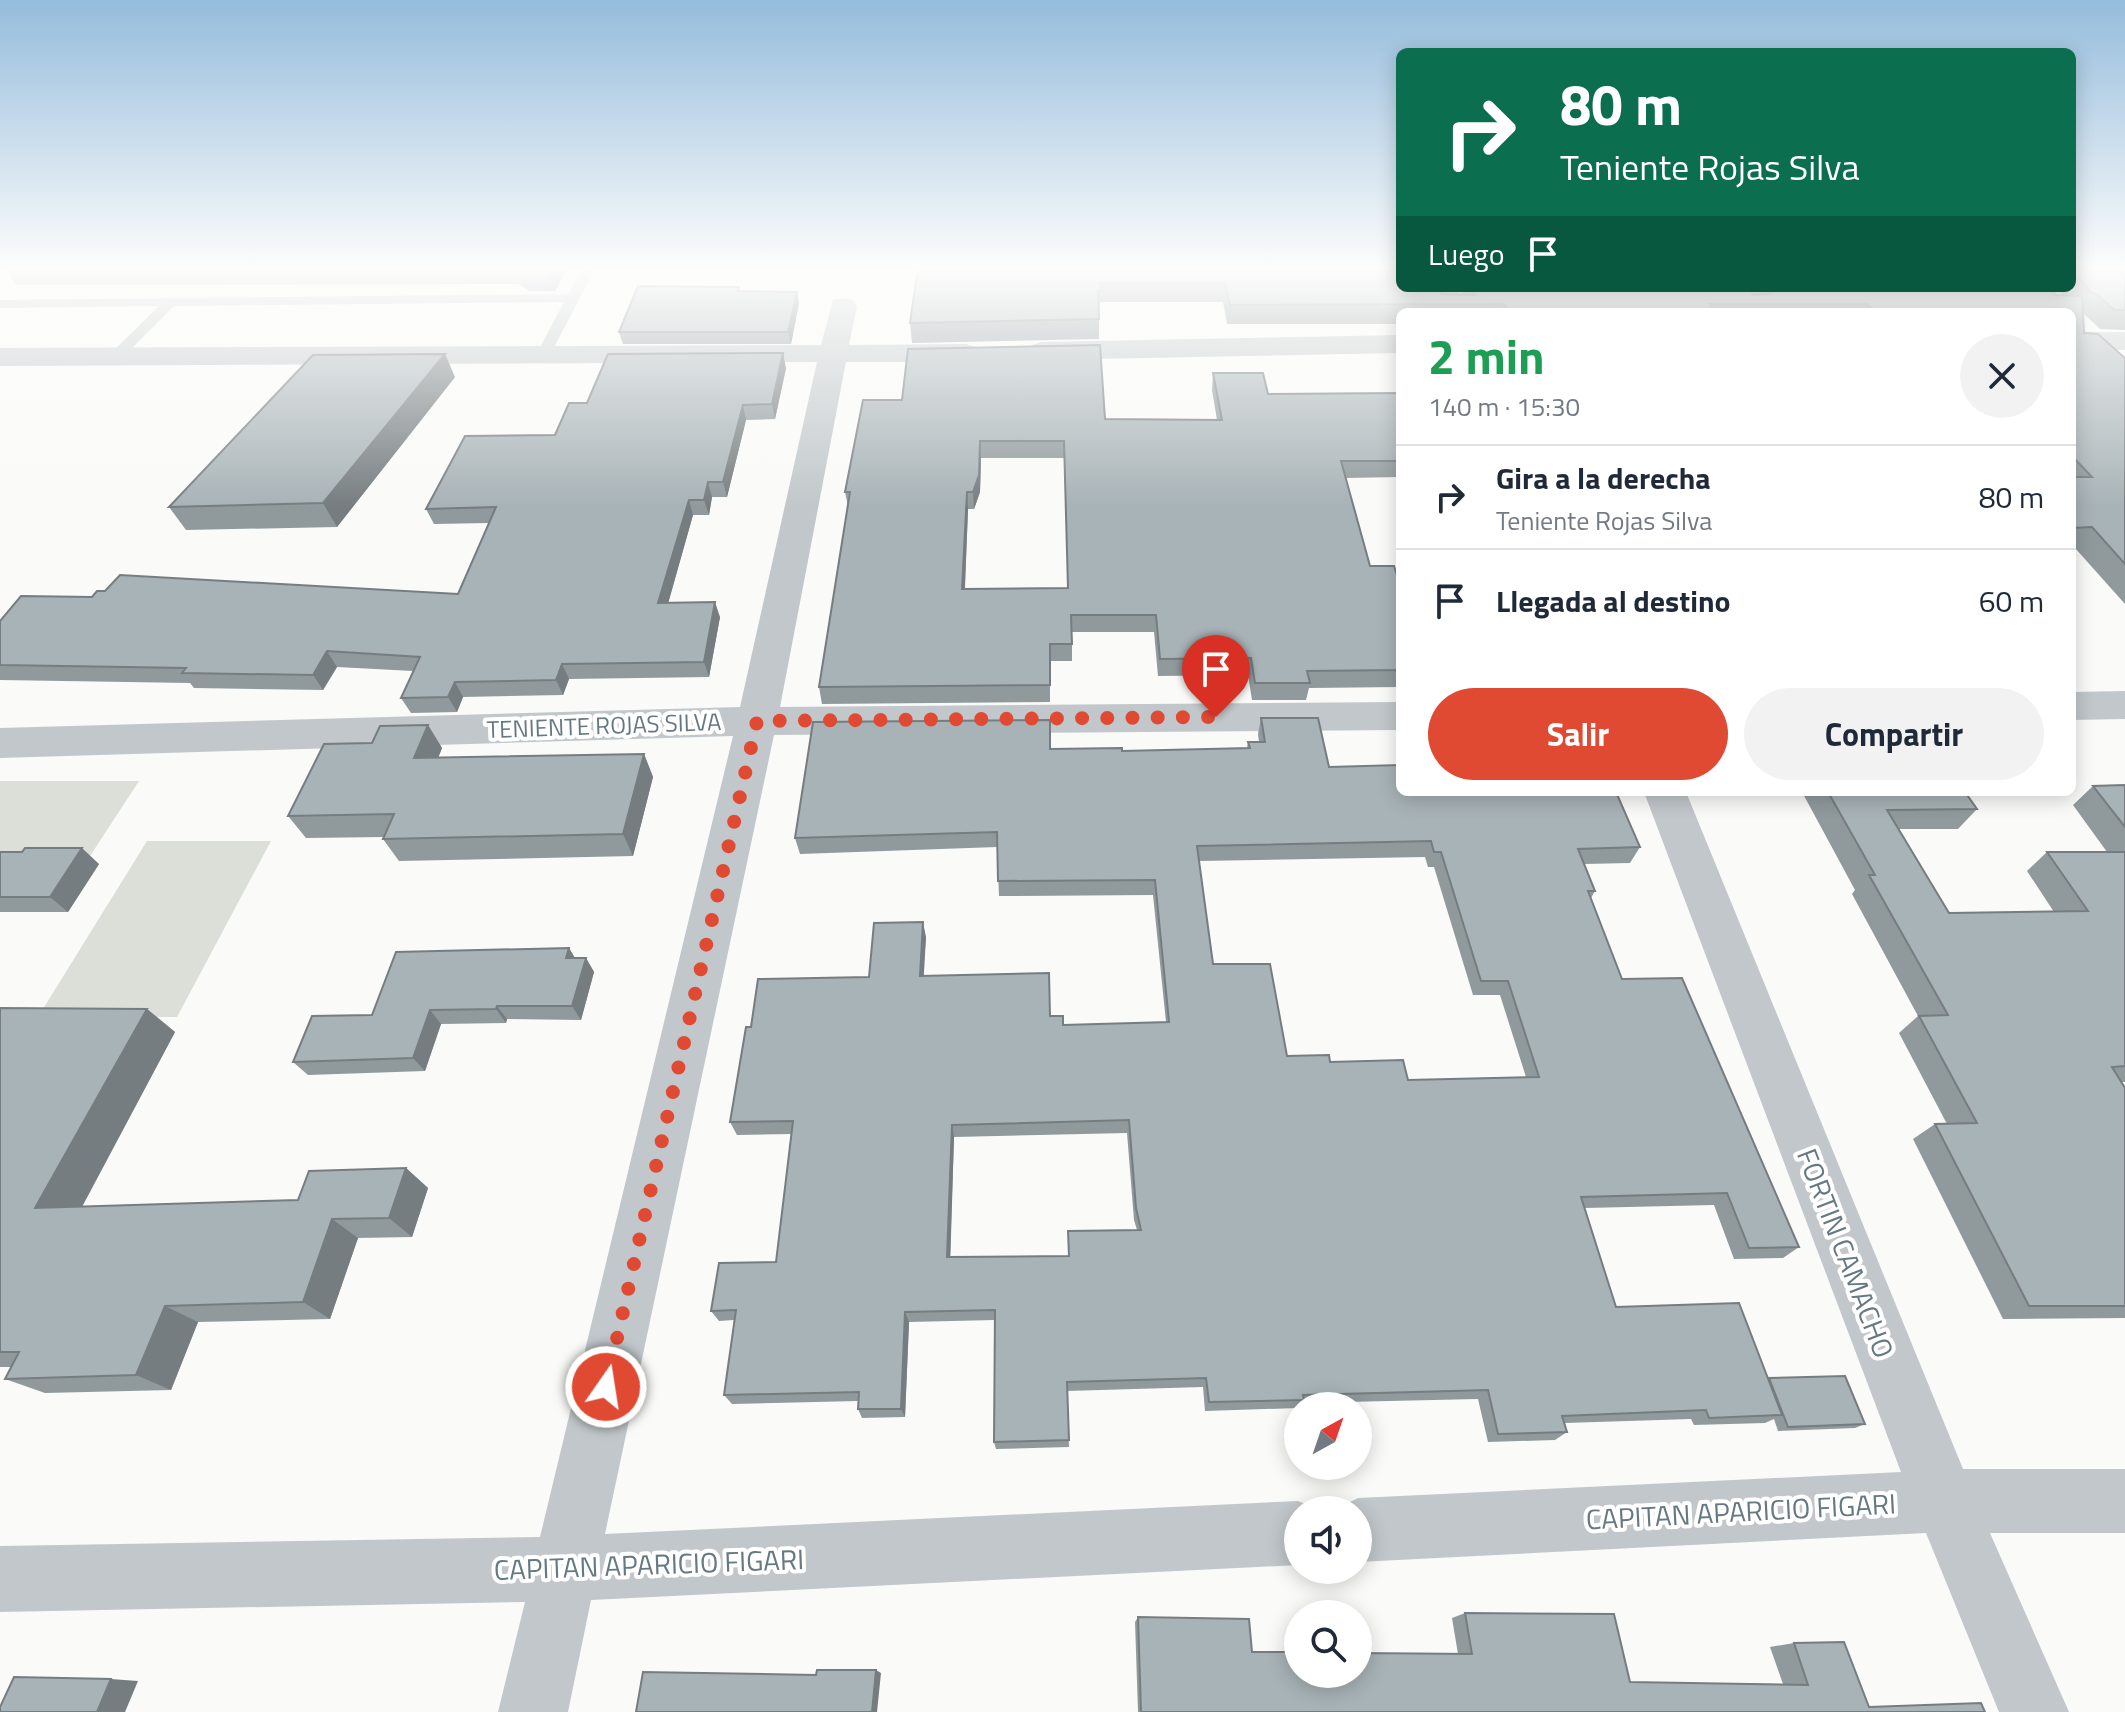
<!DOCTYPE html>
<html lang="es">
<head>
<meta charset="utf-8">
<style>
	body { margin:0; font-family:"Titillium Web",sans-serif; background:#f2f2f3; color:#1f2937; height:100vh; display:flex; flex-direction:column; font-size:30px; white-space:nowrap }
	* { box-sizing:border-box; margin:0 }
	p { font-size:26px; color:#747a83 }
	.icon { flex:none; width:44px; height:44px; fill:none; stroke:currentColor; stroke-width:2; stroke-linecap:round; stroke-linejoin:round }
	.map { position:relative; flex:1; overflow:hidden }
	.sheet { position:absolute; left:1396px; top:308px; width:680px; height:488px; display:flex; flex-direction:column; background:#fff; border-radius:12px; box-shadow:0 4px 20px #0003 }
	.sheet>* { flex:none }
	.banner { position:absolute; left:1396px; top:48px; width:680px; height:244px; border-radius:12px; box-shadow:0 4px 20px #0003; background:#0b6e4f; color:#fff; overflow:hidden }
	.needle { width:52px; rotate:40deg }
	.tools { position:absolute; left:1284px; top:1392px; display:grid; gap:16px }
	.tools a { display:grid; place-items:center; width:88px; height:88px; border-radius:50%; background:#fff; box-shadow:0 4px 20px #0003; font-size:40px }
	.pin { position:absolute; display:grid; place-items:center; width:68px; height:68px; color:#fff; margin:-82px -34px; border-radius:50% 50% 50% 0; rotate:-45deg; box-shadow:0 0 8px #0007 }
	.pin .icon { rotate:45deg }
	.me { position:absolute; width:88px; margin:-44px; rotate:13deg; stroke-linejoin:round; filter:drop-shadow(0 0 6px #0008) }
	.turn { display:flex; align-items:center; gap:28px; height:168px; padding:0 32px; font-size:36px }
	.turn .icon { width:104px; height:104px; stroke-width:2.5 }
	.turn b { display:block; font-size:56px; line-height:68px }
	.then { display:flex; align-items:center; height:76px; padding:0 32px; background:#0003; gap:16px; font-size:30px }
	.round { display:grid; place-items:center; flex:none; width:84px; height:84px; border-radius:42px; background:#f2f2f3 }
	.overview { display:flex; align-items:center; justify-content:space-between; height:136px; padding:0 32px }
	h1 { font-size:48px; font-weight:700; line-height:60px; color:#1e9e55 }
	.primary-button { display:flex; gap:16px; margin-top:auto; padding:16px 32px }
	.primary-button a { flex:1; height:92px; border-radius:48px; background:#e04932; color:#fff; font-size:32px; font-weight:700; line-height:92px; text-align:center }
	.primary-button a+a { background:#f2f2f3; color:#1f2937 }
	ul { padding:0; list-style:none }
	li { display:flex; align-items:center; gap:24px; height:104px; padding:0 32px; border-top:2px solid #e0e1e3 }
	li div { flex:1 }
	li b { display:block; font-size:30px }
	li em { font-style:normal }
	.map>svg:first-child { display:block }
	.green { fill:#dbdfd7 }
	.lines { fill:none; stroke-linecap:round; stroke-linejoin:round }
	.service { fill:#c1c7ca; fill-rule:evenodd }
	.minor { fill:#c1c7ca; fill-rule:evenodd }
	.wall { fill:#909a9d; fill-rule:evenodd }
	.shaded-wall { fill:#767d80 }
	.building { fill:#a8b3b7; stroke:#767d80; stroke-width:2; fill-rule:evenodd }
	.route { stroke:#e04932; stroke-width:14; stroke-dasharray:0 25.2 }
	.labels { text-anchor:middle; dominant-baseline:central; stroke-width:8; stroke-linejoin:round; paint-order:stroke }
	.street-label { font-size:24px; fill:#667982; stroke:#fff }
	.near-street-label { font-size:28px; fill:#667982; stroke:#fff }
</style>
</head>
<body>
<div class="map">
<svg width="2125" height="1712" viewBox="0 0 2125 1712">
	<rect width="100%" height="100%" fill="#fafaf8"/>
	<g class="green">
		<polygon points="0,781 139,781 90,856 0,856"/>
		<polygon points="147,841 271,841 177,1017 38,1017"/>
	</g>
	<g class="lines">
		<polygon class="service" points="582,267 596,267 549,357 542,361 535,357 564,302 174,306 120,360 110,360 110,354 159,306 0,308 0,300 568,294"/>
		<g class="minor">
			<polygon points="1429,288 1457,288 1468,312 1440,312"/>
			<polygon points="843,298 853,300 857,306 849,345 966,344 976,347 981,353 976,359 966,362 846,362 780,707 1400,702 1400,730 774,735 605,1534 1298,1501 1320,1510 1298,1510 1298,1565 591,1600 568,1712 498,1712 525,1602 0,1612 0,1546 540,1537 733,736 0,758 0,728 740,707 817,362 0,366 0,348 821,345 833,300"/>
			<rect x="2072" y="332" width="53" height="18"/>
			<polygon points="1400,335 1400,353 1042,360 1032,357 1028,351 1032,345 1042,342"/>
			<polygon points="2125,691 2125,719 2072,720 2072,692"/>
			<polygon points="1644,792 1686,792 1963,1469 2125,1469 2125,1533 1990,1533 2069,1712 1999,1712 1926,1533 1358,1562 1358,1510 1334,1510 1358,1498 1901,1472"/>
		</g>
	</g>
	<g class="wall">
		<polygon points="4,267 568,267 555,291 530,291 518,284 16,285"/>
		<polygon points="918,267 1463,295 1460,288 2048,288 2056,295 2063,295 2055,288 2072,288 2072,267 2125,267 2125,330 2100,329 2083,313 2084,333 2125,358 2125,604 2075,548 2072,548 2072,312 1400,312 1400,324 1227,324 1223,302 1100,302 1100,310 1099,310 1099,339 912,343 910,323"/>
		<polygon points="797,292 799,303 791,344 623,344 619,332"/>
		<polygon points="786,368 775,419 746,420 727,497 712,497 709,515 693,515 668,603 720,617 709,677 569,679 563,695 463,697 457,712 411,713 401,698 413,671 337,667 323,690 194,688 190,683 0,680 0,621 92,597 458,594 489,523 434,524 426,509 555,435 587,403"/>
		<path d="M 1213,373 L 1268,394 L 1400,393 L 1400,477 L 1345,478 L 1370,566 L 1400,584 L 1400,687 L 1309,688 L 1306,700 L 1252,700 L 1248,675 L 1158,676 L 1154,632 L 1072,632 L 1072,661 L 1050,661 L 1050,702 L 822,704 L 819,687 L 848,506 L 845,492 L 863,400 L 1105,419 L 1217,420 L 1212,390 ZM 981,458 L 1064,458 L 1068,588 L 965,589 L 968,509 L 974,509 L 980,492 Z"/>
		<polygon points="455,377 337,527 186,530 169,507"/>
		<path d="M 1261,718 L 1329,767 L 1640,847 L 1630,863 L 1584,864 L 1595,891 L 1591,898 L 1622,979 L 1799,1247 L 1783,1258 L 1734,1259 L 1714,1205 L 1585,1208 L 1616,1307 L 1768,1378 L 1769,1378 L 1865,1424 L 1855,1428 L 1778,1431 L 1774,1419 L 1765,1423 L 1694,1425 L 1691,1419 L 1565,1423 L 1567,1432 L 1555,1440 L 1488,1442 L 1478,1399 L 1301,1403 L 1298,1406 L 1298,1408 L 1205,1411 L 1203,1387 L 1067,1391 L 1069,1447 L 996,1449 L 994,1442 L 995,1320 L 909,1322 L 905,1417 L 862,1418 L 858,1409 L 858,1401 L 732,1404 L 724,1395 L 734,1320 L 719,1321 L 711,1311 L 776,1262 L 791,1134 L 737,1135 L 730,1122 L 751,1027 L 869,977 L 926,937 L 923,976 L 1050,1016 L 1063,1025 L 1166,1022 L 1153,895 L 999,896 L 997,847 L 800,854 L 795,838 L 1050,749 L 1122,751 L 1247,748 L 1248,742 L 1259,742 L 1258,734 ZM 1425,857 L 1428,867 L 1434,867 L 1473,995 L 1500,995 L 1526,1077 L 1408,1080 L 1330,1062 L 1287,1056 L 1213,964 L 1199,861 ZM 1127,1133 L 1134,1220 L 1137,1230 L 1068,1256 L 950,1257 L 954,1137 Z"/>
		<polygon points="428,725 442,748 438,758 644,754 653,777 633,856 399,861 383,839 384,837 306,838 288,816 372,743"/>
		<polygon points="2125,785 2125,1082 2122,1082 2125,1088 2125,1318 2003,1319 1913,1139 1935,1124 1947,1124 1899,1033 1918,1016 1852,894 1855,890 1802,792 1965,792 1977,809 1958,829 1899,829 1949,913 2054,912 2027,871 2047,852 2107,852 2073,805 2093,786"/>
		<polygon points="0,852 99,864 68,912 0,912"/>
		<polygon points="569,948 575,958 586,958 594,972 581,1020 507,1019 506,1023 441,1024 425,1071 308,1075 293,1062 372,1015"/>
		<polygon points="0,1008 147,1009 175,1032 82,1207 298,1200 406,1168 428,1188 412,1237 358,1238 330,1319 198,1322 171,1390 45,1393 5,1379 11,1367 0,1367"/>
		<polygon points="1465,1613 1630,1682 1783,1684 1770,1647 1794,1643 1869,1707 1985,1712 1138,1712 1135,1622 1138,1617 1252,1652 1458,1654 1452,1618"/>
	</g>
	<g class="shaded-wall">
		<polygon points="546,267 568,267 555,291"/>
		<polygon points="797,292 799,303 791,344 788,332"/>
		<polygon points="783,353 786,368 775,419 772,404"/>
		<polygon points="445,354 455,377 337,527 323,503"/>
		<polygon points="743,405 746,420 727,497 723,482"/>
		<polygon points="980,441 981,458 980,492 974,509 973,492"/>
		<polygon points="708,482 712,497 709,515 704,500"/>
		<polygon points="967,492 968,509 964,606 962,589"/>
		<polygon points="689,500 693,515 664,618 658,603"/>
		<polygon points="715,602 720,617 709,677 704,662"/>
		<polygon points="327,651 337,667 323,690 313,675"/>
		<polygon points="562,664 569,679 563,695 556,680"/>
		<polygon points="455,682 463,697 457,712 448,697"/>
		<polygon points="428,725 442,748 429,781 414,758"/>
		<polygon points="644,754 653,777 633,856 623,834"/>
		<polygon points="82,848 99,864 68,912 50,897"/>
		<polygon points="923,922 926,937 923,990 920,976"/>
		<polygon points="569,948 577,962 566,958"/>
		<polygon points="586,958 594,972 581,1020 572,1006"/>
		<polygon points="497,1006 507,1019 506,1023 496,1009"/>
		<polygon points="147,1009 175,1032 71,1227 35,1208"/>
		<polygon points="430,1010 441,1024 425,1071 413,1058"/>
		<polygon points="952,1125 954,1137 950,1268 947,1257"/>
		<polygon points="406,1168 428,1188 412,1237 389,1218"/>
		<polygon points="332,1219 358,1238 330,1319 303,1302"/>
		<polygon points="165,1306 198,1322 171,1390 136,1375"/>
		<polygon points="905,1312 909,1322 905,1417 901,1409"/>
		<polygon points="876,1670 881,1673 877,1712 872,1712"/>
		<polygon points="111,1679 138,1681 125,1712 97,1712"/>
	</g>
	<g class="building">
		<polygon points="918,267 1400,267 1400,288 1440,288 1442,294 1475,295 1472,288 1749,288 1753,295 1773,293 1770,288 2048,288 2056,295 2082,296 2084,333 2098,334 2125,358 2125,564 2092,527 2072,528 2072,477 2092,477 2072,456 2072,312 1875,312 1867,304 1709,304 1716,312 1508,312 1504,304 1230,305 1225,283 1100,283 1101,291 1098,291 1099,319 910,323"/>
		<polygon points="2072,267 2125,267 2125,310 2114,310 2098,295 2090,292 2086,285 2072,273"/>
		<polygon points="638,286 739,287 738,291 797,292 788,332 619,332"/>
		<path d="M 1100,345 L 1105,419 L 1222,420 L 1213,373 L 1263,373 L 1268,394 L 1400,393 L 1400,461 L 1341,461 L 1370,566 L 1394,566 L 1400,584 L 1400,670 L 1307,671 L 1310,683 L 1255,683 L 1251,658 L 1160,659 L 1156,615 L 1071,615 L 1072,644 L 1050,644 L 1050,685 L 819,687 L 850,492 L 845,492 L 863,400 L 902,400 L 908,349 ZM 980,441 L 1064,441 L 1068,588 L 962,589 L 967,492 L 973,492 L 979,475 Z"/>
		<polygon points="783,353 772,404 743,405 723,482 708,482 704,500 689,500 658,603 715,602 704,662 562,664 556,680 455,682 448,697 401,698 420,657 327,651 313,675 182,673 186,668 0,665 0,621 21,596 92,597 97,591 105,591 120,575 458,594 496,507 426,509 465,436 555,435 569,403 587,403 608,354"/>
		<polygon points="445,354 323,503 169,507 313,355"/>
		<path d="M 1261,718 L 1318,718 L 1329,767 L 1400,765 L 1400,792 L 1616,792 L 1640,847 L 1578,849 L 1595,891 L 1588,891 L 1622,979 L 1682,978 L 1799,1247 L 1749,1248 L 1727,1193 L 1581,1197 L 1616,1307 L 1739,1303 L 1782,1415 L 1709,1418 L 1706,1410 L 1562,1416 L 1567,1432 L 1498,1434 L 1488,1390 L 1303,1395 L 1304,1400 L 1209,1402 L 1206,1378 L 1067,1382 L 1069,1440 L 994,1442 L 995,1310 L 905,1312 L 901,1409 L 858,1409 L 859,1392 L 724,1395 L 736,1310 L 711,1311 L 719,1263 L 776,1262 L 793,1121 L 730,1122 L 746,1027 L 751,1027 L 758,979 L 869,977 L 874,923 L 923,922 L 920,976 L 1049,973 L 1050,1016 L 1063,1016 L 1063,1025 L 1169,1022 L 1155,880 L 998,881 L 997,832 L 795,838 L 813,722 L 1050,720 L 1050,749 L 1122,748 L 1122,751 L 1250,748 L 1248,742 L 1265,742 ZM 1431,841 L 1434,852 L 1441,852 L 1481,981 L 1508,981 L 1539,1077 L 1408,1080 L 1403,1060 L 1330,1062 L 1329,1055 L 1287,1056 L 1270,964 L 1213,964 L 1197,846 ZM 1129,1120 L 1136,1208 L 1141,1230 L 1068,1231 L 1069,1256 L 947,1257 L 952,1125 Z"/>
		<polygon points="428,725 414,758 644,754 623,834 383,839 394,814 288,816 324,744 372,743 380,726"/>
		<polygon points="2125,785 2125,827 2093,786"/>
		<polygon points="1828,792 1965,792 1977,809 1887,810 1949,913 2088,911 2047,852 2125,852 2125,1066 2112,1067 2125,1088 2125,1306 2029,1306 1935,1124 1977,1123 1919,1016 1948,1015 1869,875 1875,875"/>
		<polygon points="25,848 82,848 50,897 0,897 0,852 22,852"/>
		<polygon points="569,948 566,958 586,958 572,1006 497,1006 496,1009 430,1010 413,1058 293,1062 312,1016 372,1015 396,952"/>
		<polygon points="0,1008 147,1009 35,1208 298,1200 309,1171 406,1168 389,1218 332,1219 303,1302 165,1306 136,1375 5,1379 19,1352 0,1352"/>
		<polygon points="1845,1376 1865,1424 1788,1427 1769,1378"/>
		<polygon points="1465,1613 1614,1614 1630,1682 1808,1685 1794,1643 1844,1642 1869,1707 1981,1703 1985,1712 1141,1712 1138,1617 1249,1619 1252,1652 1298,1652 1298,1674 1358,1674 1358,1653 1472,1654"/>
		<polygon points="817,1670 876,1670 872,1712 636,1712 643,1672 816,1675"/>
		<polygon points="14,1677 111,1679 97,1712 0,1712 0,1707"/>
	</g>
	<linearGradient id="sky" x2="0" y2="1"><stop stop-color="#95bcdc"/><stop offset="0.53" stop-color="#fdfdfc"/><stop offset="1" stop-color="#fdfdfc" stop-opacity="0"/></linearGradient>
	<rect width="2125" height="507" fill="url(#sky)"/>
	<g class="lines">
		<polyline class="route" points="606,1387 757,721 1216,717"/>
	</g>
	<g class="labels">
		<g class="street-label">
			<text transform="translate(604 725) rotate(-2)">TENIENTE ROJAS SILVA</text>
		</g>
		<g class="near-street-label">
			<text transform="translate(1846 1253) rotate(69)">FORTIN CAMACHO</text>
			<text transform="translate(1741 1511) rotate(-3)">CAPITAN APARICIO FIGARI</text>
			<text transform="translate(649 1564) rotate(-2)">CAPITAN APARICIO FIGARI</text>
		</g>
	</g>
</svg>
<div class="tools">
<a><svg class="needle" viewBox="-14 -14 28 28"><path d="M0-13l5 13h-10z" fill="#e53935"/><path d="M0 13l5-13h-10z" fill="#747a83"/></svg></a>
<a><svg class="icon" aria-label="sound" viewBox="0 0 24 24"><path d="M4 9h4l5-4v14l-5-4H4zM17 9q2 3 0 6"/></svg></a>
<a><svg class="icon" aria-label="search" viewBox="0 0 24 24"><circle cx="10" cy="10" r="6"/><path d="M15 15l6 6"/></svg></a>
</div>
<div class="pin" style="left:1216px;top:717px;background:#d93025"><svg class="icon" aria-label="arrive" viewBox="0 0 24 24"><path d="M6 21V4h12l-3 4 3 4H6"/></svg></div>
<svg class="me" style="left:606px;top:1387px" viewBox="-20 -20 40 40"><circle r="17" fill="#e04932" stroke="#fff" stroke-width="3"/><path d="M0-11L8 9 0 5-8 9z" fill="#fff"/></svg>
<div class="banner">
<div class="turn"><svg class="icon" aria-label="right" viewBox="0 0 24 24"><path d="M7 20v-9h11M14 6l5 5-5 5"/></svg><div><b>80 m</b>Teniente Rojas Silva</div></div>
<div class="then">Luego<svg class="icon" aria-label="arrive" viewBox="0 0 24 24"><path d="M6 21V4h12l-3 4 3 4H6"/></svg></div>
</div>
<section class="sheet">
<div class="overview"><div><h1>2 min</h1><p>140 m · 15:30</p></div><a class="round"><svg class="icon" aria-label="close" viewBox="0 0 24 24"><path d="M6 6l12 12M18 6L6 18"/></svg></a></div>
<ul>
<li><svg class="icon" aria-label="right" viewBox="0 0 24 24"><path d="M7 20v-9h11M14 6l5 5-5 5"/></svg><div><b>Gira a la derecha</b><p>Teniente Rojas Silva</p></div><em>80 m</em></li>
<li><svg class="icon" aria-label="arrive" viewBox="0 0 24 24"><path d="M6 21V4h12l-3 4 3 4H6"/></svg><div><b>Llegada al destino</b></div><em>60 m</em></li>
</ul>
<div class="primary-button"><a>Salir</a><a>Compartir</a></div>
</section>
</div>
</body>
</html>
